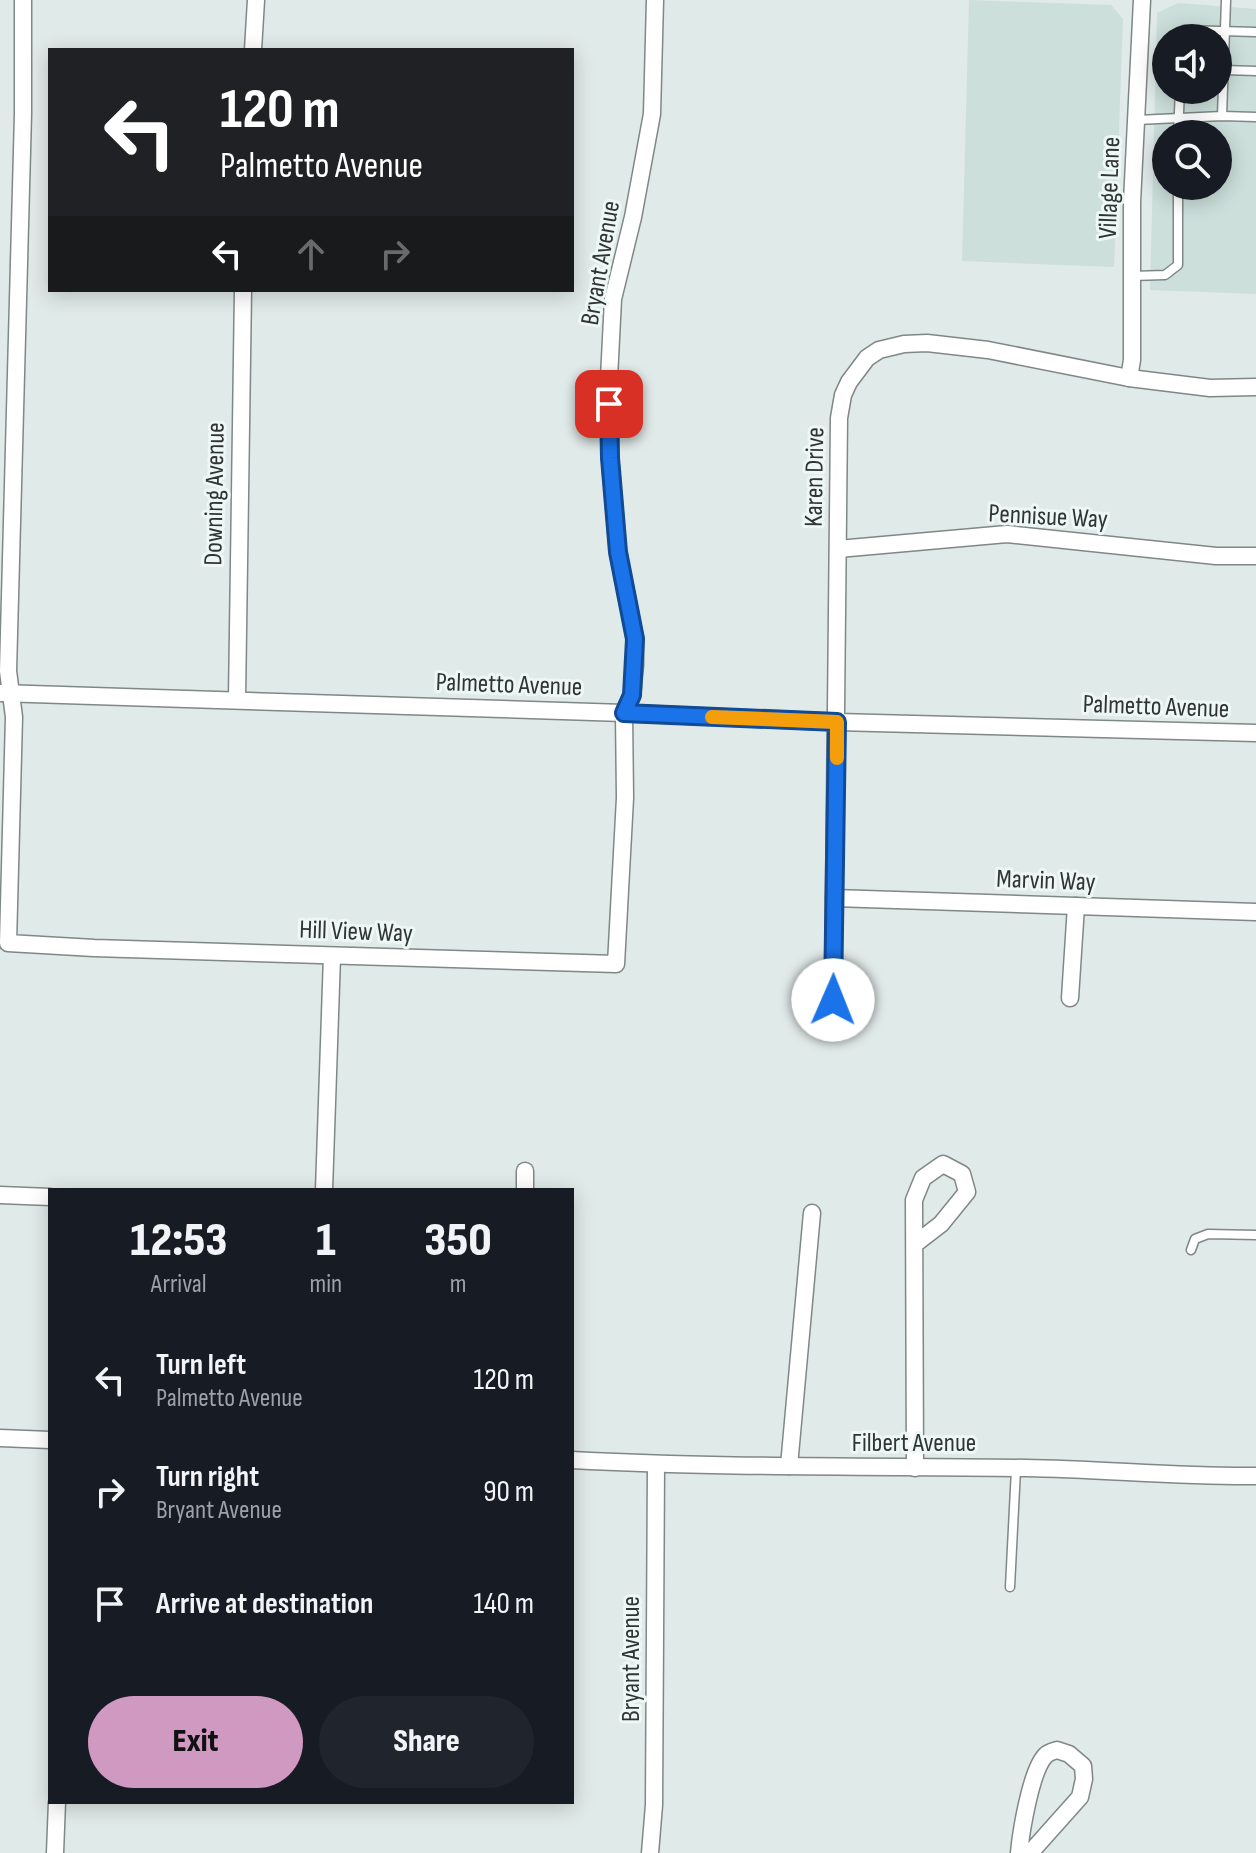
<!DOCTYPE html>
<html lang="en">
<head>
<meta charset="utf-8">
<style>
	body { margin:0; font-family:"Sofia Sans Condensed",sans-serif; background:#20242c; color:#f1f3f6; height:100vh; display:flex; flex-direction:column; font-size:30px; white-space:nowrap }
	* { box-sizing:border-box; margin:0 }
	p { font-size:26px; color:#9ea1a6 }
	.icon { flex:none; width:44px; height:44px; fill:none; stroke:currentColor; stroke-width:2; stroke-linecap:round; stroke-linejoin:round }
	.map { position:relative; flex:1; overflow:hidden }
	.sheet { position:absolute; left:48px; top:1188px; width:526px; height:616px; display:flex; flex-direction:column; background:#171b24; border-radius:0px; box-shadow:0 4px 20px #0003 }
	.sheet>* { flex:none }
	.top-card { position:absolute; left:48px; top:48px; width:526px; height:244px; border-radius:0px; box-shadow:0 4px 20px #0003; background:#202124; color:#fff; overflow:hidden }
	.fabs { position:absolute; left:1152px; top:24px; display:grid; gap:16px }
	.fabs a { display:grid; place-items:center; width:80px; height:80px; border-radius:50%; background:#171b24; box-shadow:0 4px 20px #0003; font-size:40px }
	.pin { position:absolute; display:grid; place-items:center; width:68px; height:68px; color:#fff; margin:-34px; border-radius:16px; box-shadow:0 4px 12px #0006 }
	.me { position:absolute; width:88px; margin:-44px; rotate:1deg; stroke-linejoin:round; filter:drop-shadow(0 0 6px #0008) }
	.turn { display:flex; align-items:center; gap:28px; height:168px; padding:0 40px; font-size:36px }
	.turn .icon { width:104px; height:104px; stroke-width:2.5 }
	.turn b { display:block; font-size:56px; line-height:68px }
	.lanes { display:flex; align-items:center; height:76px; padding:0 40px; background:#0003; justify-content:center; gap:40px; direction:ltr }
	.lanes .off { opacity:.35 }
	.eta { display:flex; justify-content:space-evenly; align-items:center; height:136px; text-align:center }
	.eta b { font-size:48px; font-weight:800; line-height:56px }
	.action { display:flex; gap:16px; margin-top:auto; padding:16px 40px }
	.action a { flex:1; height:92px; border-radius:48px; background:#cf99c2; color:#111; font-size:32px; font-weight:800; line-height:92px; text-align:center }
	.action a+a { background:#20242c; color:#f1f3f6 }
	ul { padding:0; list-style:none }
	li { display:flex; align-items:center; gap:24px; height:112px; padding:0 40px }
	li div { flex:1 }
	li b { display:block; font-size:30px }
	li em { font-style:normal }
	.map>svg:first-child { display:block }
	.built { fill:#ccdfdb; fill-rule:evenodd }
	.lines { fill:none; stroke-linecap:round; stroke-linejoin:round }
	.lane-casing { stroke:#7f8886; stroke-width:11 }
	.street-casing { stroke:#7f8886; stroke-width:19 }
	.lane { stroke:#fff; stroke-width:8 }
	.street { stroke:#fff; stroke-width:16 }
	.route-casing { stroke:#114b97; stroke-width:20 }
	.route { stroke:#1a73e8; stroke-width:14 }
	.slow { stroke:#f59e0b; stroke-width:14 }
	.labels { text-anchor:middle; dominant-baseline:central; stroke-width:6; stroke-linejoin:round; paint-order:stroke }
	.street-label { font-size:26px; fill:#303433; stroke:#edf7f5 }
</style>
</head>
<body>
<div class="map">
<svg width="1256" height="1853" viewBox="0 0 1256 1853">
	<rect width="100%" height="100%" fill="#e0eae8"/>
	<g class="built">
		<polygon points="969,0 1111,5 1123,19 1114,267 962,261"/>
		<path d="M 1178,3 L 1256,9 L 1256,294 L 1150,290 L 1157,13 ZM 1166,38 L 1218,38 L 1218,90 L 1166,90 ZM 1166,134 L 1218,134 L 1218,186 L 1166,186 Z"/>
	</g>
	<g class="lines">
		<g class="lane-casing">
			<g id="lane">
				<polyline points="1183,38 1184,30 1256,32"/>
				<polyline points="1224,70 1256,71"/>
				<polyline points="1222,116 1226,0"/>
				<polyline points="1137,120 1222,116 1256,117"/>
				<polyline points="1178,134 1180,90"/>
				<polyline points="1132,276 1165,275 1178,265 1178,186"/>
				<polyline points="1191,1250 1195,1239 1208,1234 1256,1235"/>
				<polyline points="1010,1587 1016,1469"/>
			</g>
		</g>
		<g class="street-casing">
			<g id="street">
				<polyline points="23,0 23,114 8,671 14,717 8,943 94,948 616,964 625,798 624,713 632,695 635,665 635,639 618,552 610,458 609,378 613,299 633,217 652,114 655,0"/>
				<polyline points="253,50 256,0"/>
				<polyline points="1129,378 1132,360 1132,202 1142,0"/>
				<polyline points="838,549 1007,534 1216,556 1256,556"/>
				<polyline points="0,693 624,713 837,722 1256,733"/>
				<polyline points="237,699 243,290"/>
				<polyline points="834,898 1256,912"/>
				<polyline points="1070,998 1076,906"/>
				<polyline points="833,1000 839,418 843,395 849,382 867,358 879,350 904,344 927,343 988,350 1129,378 1210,388 1256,387"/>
				<polyline points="525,1171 525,1190"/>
				<polyline points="324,1190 332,956"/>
				<polyline points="0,1195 50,1197"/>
				<polyline points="915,1244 941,1224 967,1192 962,1174 943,1164 923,1178 914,1200 915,1468"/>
				<polyline points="0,1438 50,1440"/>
				<path d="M 572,1460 C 723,1468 875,1466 1026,1468 C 1103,1469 1179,1477 1256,1476"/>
				<polyline points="789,1466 812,1213"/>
				<polyline points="55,1853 57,1802"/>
				<polyline points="650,1853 654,1805 656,1465"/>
				<path d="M 1019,1853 C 1021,1832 1031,1769 1046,1755 C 1049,1752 1054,1751 1057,1750 L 1069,1754 L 1083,1766 L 1084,1779 L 1080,1797 L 1030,1853"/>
			</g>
		</g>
		<use href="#lane" class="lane"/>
		<use href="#street" class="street"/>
	</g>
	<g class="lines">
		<g class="route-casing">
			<polyline id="route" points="609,404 610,458 618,552 635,639 632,695 624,713 837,722 833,1000"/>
		</g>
		<use href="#route" class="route"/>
		<polyline class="slow" points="712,717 837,722 837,758"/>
	</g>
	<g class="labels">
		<g class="street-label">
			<text transform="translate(1110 188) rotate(-88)">Village Lane</text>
			<text transform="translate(601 263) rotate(-80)">Bryant Avenue</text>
			<text transform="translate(815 477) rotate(-89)">Karen Drive</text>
			<text transform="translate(215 494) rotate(-89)">Downing Avenue</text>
			<text transform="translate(1048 517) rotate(3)">Pennisue Way</text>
			<text transform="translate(509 685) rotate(2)">Palmetto Avenue</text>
			<text transform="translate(1156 707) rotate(2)">Palmetto Avenue</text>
			<text transform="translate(1046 881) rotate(2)">Marvin Way</text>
			<text transform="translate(356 932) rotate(2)">Hill View Way</text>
			<text x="914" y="1443">Filbert Avenue</text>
			<text transform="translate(631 1659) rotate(-90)">Bryant Avenue</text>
		</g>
	</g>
</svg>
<div class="fabs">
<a><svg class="icon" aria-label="sound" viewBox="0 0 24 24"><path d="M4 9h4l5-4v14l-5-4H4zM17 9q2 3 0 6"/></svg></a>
<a><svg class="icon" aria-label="search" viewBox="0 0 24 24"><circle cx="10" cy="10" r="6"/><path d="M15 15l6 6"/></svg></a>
</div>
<div class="pin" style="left:609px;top:404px;background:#d93025"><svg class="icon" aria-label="arrive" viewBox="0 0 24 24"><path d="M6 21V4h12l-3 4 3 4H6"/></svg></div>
<svg class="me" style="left:833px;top:1000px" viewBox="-20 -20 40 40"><circle r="19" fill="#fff"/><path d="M0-13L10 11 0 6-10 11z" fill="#1a73e8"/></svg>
<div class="top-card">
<div class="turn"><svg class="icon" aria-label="left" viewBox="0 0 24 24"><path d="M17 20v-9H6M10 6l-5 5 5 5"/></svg><div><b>120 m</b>Palmetto Avenue</div></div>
<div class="lanes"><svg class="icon" aria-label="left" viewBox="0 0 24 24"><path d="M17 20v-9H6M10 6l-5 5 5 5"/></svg><svg class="icon off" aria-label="ahead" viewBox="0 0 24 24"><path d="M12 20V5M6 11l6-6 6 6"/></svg><svg class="icon off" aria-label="right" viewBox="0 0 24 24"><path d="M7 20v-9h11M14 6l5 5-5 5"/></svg></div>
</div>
<section class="sheet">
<div class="eta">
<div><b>12:53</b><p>Arrival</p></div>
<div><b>1</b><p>min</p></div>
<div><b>350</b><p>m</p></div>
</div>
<ul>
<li><svg class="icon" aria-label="left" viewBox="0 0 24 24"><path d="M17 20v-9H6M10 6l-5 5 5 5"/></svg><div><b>Turn left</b><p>Palmetto Avenue</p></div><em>120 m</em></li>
<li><svg class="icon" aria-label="right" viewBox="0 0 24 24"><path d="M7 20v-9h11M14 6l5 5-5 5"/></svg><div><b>Turn right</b><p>Bryant Avenue</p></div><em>90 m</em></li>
<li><svg class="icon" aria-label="arrive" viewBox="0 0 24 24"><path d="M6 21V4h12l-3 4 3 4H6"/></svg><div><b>Arrive at destination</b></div><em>140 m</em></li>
</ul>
<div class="action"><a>Exit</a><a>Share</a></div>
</section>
</div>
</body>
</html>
